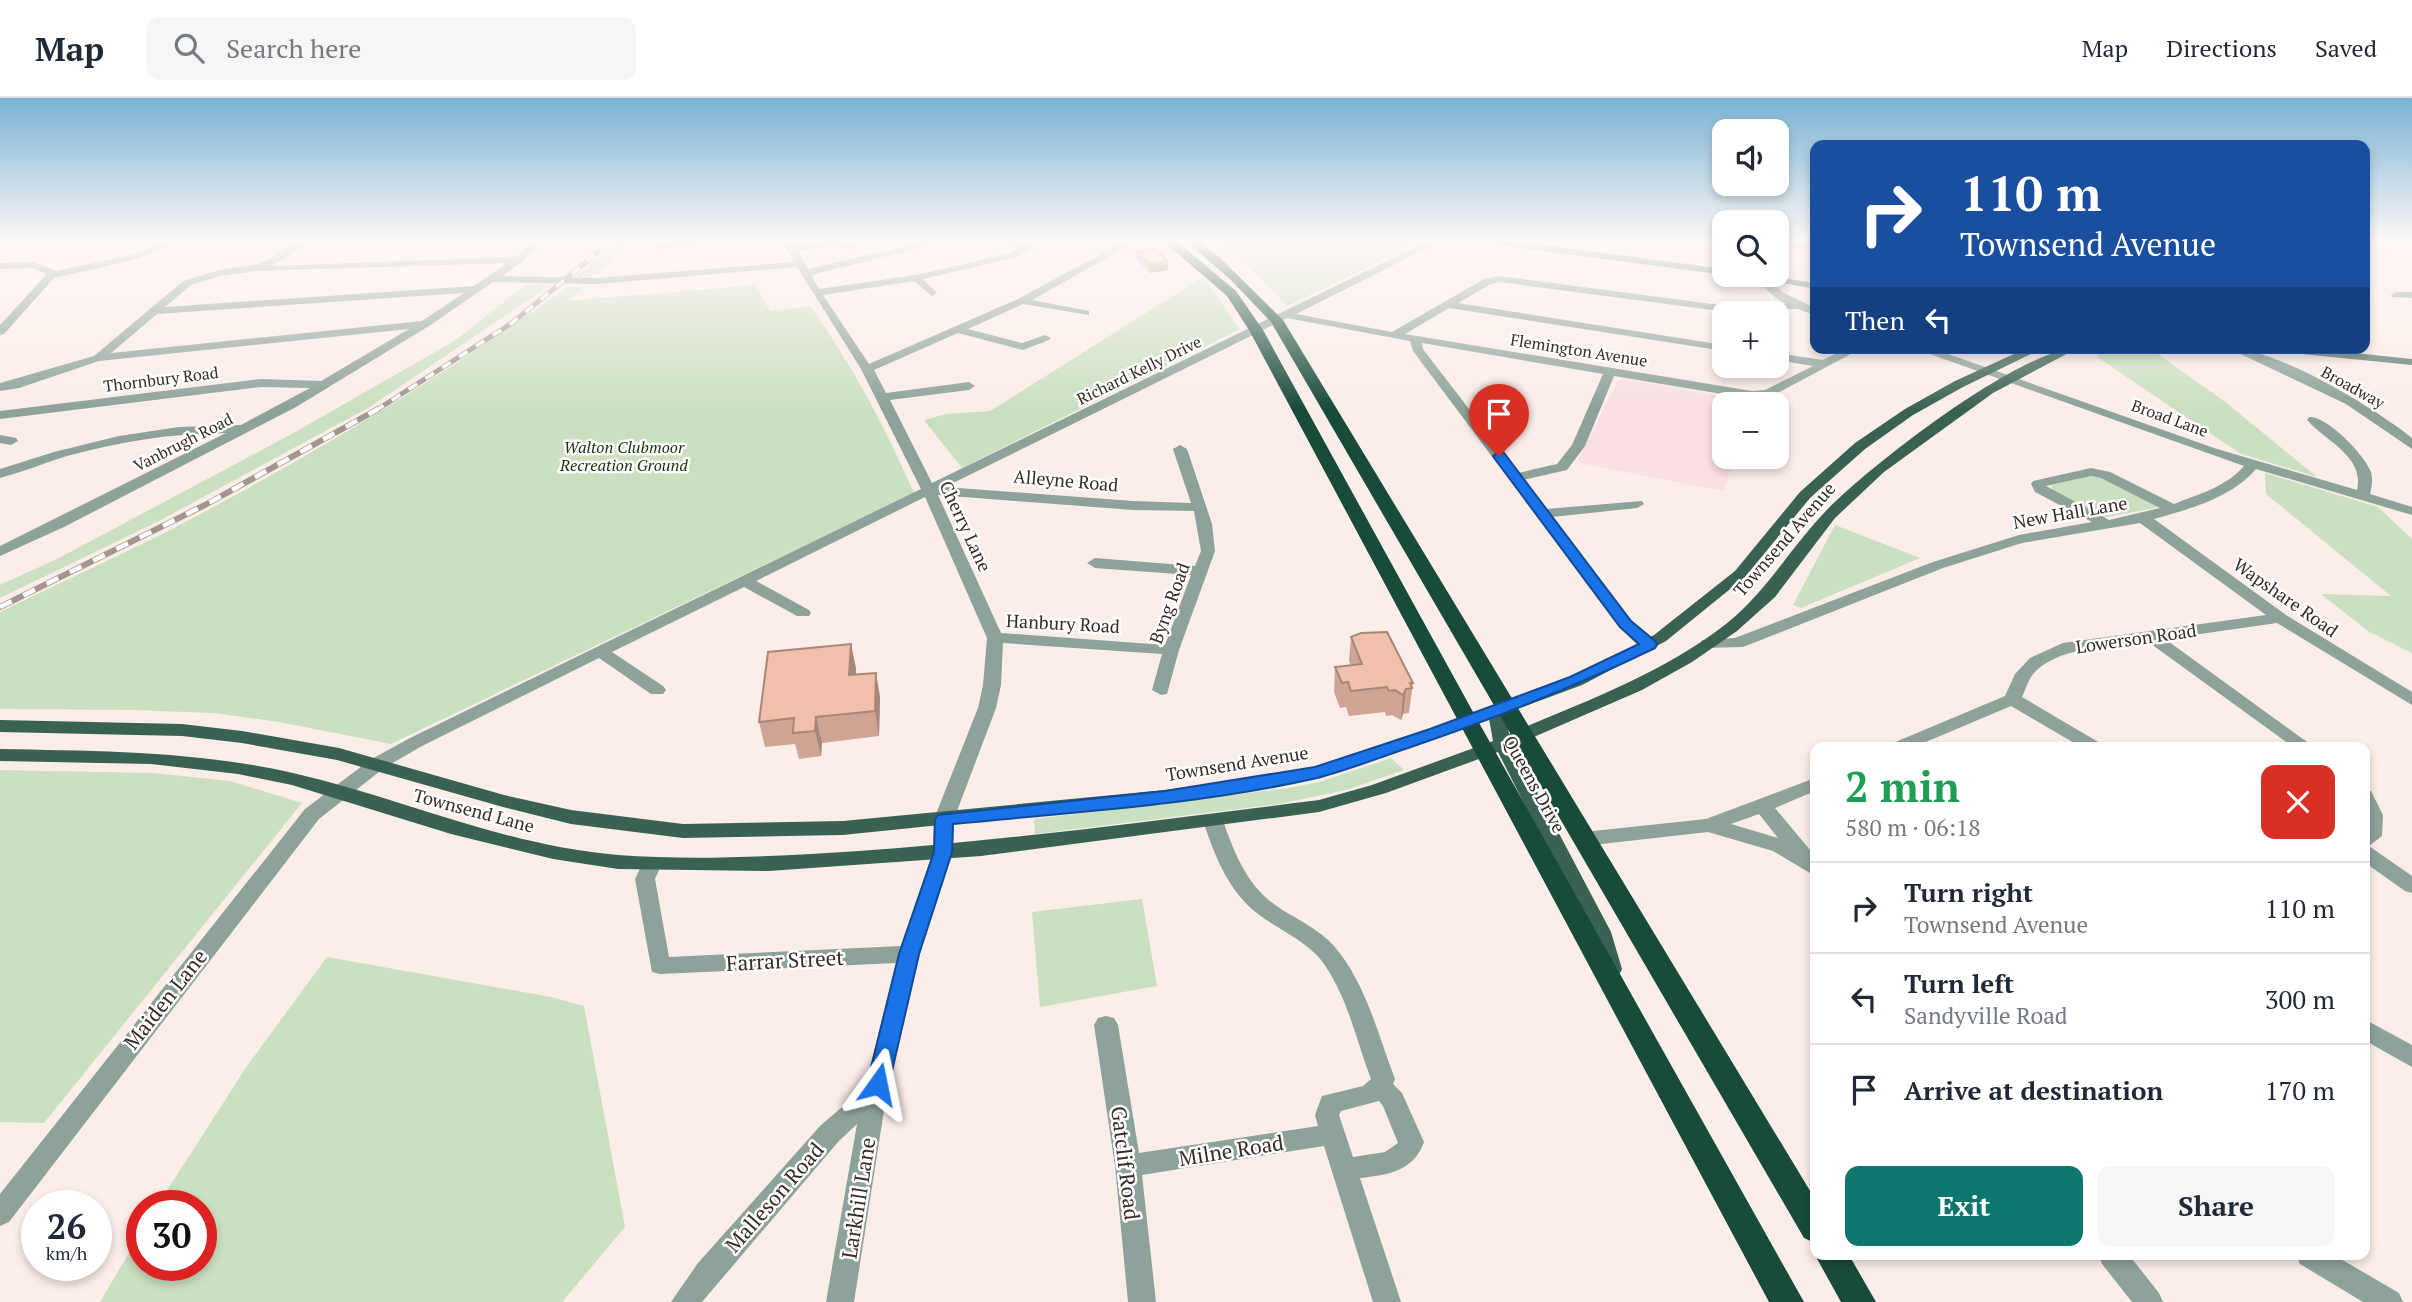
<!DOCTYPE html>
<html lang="en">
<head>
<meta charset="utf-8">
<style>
	body { margin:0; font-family:"PT Serif",serif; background:#f6f6f7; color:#1f2937; height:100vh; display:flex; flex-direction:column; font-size:26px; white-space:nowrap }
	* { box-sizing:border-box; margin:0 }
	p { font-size:23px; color:#747a83 }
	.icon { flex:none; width:38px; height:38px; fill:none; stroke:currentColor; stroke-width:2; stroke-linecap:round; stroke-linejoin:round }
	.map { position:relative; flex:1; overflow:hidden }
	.drawer { position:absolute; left:1810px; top:644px; width:560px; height:518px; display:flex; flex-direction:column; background:#fff; border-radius:14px; box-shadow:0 4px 10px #0003 }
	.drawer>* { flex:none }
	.hud { position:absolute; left:1810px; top:42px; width:560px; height:214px; border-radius:14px; box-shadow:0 4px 10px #0003; background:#1a4fa0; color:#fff; overflow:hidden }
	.buttons { position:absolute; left:1712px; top:21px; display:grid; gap:14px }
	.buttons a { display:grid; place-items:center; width:77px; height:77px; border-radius:14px; background:#fff; box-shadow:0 4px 10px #0003; font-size:35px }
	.speed { position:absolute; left:21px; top:1092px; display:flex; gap:14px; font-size:35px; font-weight:700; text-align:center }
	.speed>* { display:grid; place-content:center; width:91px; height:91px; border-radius:50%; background:#fff; box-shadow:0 4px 10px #0003; line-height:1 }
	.speed small { font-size:18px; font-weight:400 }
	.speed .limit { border:10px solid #d22; background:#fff; color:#111 }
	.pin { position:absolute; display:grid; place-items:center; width:60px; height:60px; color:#fff; margin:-72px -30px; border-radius:50% 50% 50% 0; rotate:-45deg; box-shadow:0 0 7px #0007 }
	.pin .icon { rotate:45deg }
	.me { position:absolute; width:77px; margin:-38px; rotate:12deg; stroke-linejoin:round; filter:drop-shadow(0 0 5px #0008) }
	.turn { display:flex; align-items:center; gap:24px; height:147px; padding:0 35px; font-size:32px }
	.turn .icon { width:91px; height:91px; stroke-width:2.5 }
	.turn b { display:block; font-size:49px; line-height:60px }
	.then { display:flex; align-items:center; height:66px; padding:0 35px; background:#0003; gap:14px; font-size:26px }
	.round { display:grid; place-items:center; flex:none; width:74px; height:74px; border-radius:14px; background:#f6f6f7 }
	.summary { display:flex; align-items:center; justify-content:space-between; height:119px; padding:0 35px }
	h1 { font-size:42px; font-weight:800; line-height:52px; color:#1e9e55 }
	.button { display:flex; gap:14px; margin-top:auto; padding:14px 35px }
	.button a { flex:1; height:80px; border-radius:14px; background:#0f766e; color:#fff; font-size:28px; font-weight:800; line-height:80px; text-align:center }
	.button a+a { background:#f6f6f7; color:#1f2937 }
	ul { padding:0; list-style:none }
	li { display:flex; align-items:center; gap:21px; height:91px; padding:0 35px; border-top:2px solid #e0e1e3 }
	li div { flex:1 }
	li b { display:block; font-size:26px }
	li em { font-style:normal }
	header { display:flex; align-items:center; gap:42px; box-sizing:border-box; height:98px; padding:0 35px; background:#fff; border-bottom:2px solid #e0e1e3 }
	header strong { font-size:33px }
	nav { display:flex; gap:38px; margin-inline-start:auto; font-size:24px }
	.search { width:490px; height:63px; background:#f6f6f7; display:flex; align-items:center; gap:18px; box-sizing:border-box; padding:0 24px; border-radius:14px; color:#747a83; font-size:26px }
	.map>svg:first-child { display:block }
	.medical { fill:#fadfe3 }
	.green { fill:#cbe0c0 }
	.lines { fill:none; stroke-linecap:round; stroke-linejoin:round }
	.street { fill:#8da299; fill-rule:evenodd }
	.secondary { fill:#5d7d70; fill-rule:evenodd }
	.primary { fill:#3a6253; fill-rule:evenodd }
	.highway { fill:#184b3a; fill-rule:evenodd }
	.rail-far1-casing { stroke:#a39691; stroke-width:5 }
	.rail-casing { stroke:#a39691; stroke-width:6 }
	.rail-far1 { stroke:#fefefe; stroke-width:3.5; stroke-dasharray:10; stroke-linecap:butt }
	.rail { stroke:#fefefe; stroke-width:4.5; stroke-dasharray:13; stroke-linecap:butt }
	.wall { fill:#cea595 }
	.shaded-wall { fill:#a88679 }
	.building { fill:#f0c0ad; stroke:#a88679; stroke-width:2 }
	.route { fill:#1a73e8; stroke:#114b97; stroke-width:2 }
	.labels { text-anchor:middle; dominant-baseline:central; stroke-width:5; stroke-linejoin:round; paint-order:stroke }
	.far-street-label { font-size:16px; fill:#382c27; stroke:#fefefe }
	.far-park-label { font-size:16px; font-style:italic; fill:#183106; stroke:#fefefe }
	.street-label { font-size:18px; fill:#382c27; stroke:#fefefe }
	.near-street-label { font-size:21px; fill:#382c27; stroke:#fefefe }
</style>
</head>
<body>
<header>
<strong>Map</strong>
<div class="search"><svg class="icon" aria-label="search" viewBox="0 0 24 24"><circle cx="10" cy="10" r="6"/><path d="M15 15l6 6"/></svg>Search here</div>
<nav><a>Map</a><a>Directions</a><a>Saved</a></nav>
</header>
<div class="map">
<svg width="2412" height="1204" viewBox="0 0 2412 1204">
	<rect width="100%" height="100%" fill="#fbede8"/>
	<polygon class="medical" points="1624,281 1743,302 1750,306 1724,306 1724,359 1734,359 1724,393 1584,366 1578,362 1617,284"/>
	<g class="green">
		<polygon points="619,142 636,142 597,177 577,179"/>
		<polygon points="1214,142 1424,142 1287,208 1253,173"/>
		<polygon points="1203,179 1240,231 962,370 924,322 946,316 990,313"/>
		<polygon points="525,187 551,187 368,310 157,424 0,500 0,487 57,461 290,337 456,242"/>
		<path d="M 756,187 L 770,213 L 810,208 C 852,266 885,329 914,395 L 391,646 L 279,624 L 214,615 L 131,612 L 0,611 L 0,514 C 57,486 115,460 172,431 C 310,359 443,278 569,188 L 584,189 L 567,203 Z"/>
		<polygon points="2101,250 2149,250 2224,303 2317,379 2241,356 2097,259"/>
		<polygon points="2265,375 2378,409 2412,441 2412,555 2368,533 2321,496 2391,498 2266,396"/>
		<polygon points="2091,378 2102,380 2159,409 2103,420 2052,392 2052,387"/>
		<polygon points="1835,427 1920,460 1801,510 1793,507"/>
		<polygon points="1391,660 1404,672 1346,692 1279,706 1035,736 1034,721 1288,690 1319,684"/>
		<polygon points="0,672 153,675 230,683 302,705 44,1025 0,1024"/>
		<polygon points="1142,801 1157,888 1040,909 1032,814"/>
		<polygon points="327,859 551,899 584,908 625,1129 562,1204 100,1204 142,1133 142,1167 201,1167 201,1108 157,1108 247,968"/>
	</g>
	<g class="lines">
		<g class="street">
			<polygon points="154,142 179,143 133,162 54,180 4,236 0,237 0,227 47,176 32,170 0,171 0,165 33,164 57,173 127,158 160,145"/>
			<path d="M 328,142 L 309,145 L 272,168 L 516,159 L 534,142 L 544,142 L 522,164 L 502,178 L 598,180 L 794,164 L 782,142 L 792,142 L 795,148 L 835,142 L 861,148 L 856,151 L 835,148 L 798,153 L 808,171 L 933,142 L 951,142 L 811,177 L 819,191 L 916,177 L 1011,155 L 1020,149 L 975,142 L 1023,142 L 1030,147 L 1030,151 L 1017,159 L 923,181 L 937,195 L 932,198 L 914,183 L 823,197 L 869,266 L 1018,201 L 1127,142 L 1139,142 L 1032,202 L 1089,213 L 1089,217 L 1023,206 L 968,231 L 1022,245 L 1045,237 L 1051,240 L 1049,242 L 1023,252 L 958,235 L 874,272 L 886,295 L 969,284 L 975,288 L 969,292 L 890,302 L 932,385 L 1430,142 L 1443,142 L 1296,216 L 1392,234 L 1484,181 L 1500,178 L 1712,206 L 1786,206 C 1774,199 1765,192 1759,179 L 1767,177 L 1782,194 L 1815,210 L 1815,217 L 1798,211 L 1712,212 L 1500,184 L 1491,186 L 1458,205 L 1724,247 L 1724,253 L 1449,210 L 1405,236 L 1752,293 L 1765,292 L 1813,268 L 1776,262 L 1776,255 L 1823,262 L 1847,250 L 1862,250 L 1772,298 L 1752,301 L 1614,278 L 1585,348 L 1567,372 L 1523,382 L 1546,411 L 1642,403 L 1644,406 L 1637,410 L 1552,419 L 1632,523 L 1655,543 L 1657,547 L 1655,551 C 1640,554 1630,539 1620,529 L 1413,253 L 1410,243 L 1287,220 L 945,389 L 1133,403 L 1191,405 L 1173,351 L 1180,347 L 1187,351 L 1212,426 L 1215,453 L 1179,552 L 1167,596 L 1161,597 L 1152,592 L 1162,556 L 1003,545 L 1001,587 L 996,610 L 954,721 L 953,754 L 920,856 L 885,1006 L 854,1204 L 826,1204 L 857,1026 L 838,1044 L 702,1204 L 671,1204 L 698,1165 L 820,1028 L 849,1003 L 863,998 L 896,865 L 660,876 L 652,874 L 635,781 L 645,760 L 659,760 L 662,765 L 655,781 L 669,859 L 901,848 L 933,754 L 934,721 L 978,610 L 983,587 L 987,540 L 925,399 L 756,483 L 809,512 L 811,515 L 809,518 L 797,518 L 744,489 L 612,554 L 663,588 L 666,592 L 663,596 L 651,596 L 599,560 L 422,648 L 384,670 L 319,721 L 9,1124 L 0,1128 L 0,1096 L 305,711 L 370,662 L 410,640 L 921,391 L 861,271 L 797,169 L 598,186 L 493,184 L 429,228 L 296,309 L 64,429 L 0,458 L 0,448 L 226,335 C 172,335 119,344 67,358 C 44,365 23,374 0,380 L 0,371 L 54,354 L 119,338 L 179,329 L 241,327 L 310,290 L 261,289 L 0,321 L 0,313 L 261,281 L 321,283 L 409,231 L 99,263 L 19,290 L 0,293 L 0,285 L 94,258 L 183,183 L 219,172 L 260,166 L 295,145 L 276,146 L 272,142 ZM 507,165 L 474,188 L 165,209 L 191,187 L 220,178 L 256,173 ZM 464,195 L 422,223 L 111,255 L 157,216 ZM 1422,245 L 1603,276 L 1572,347 L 1557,366 L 1518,375 L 1423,251 ZM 938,397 L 1133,412 L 1194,413 L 1201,453 L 1195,468 L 1095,460 L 1087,465 L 1095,470 L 1191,477 L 1165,547 L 1001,535 Z"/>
			<polygon points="679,142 710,142 711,143 706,146 655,151 650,148"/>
			<polygon points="1776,142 1815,146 1815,152 1776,146"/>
			<polygon points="2396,194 2412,194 2412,200 2392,199 2391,197"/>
			<path d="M 1913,250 L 1931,250 L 2217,351 L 2357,392 C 2365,358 2325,343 2307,322 L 2309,319 C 2326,317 2365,357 2371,374 C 2373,382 2372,388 2370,396 L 2412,409 L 2412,417 L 2256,371 C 2231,400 2190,411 2154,421 L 2286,517 L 2412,594 L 2412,607 L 2277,525 L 2165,541 L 2314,649 L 2293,649 L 2147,543 C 2114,548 2051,549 2031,579 C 2027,585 2025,593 2022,599 L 2100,645 L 2103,649 L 2081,649 L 2011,608 L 1914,649 L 1890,649 L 1893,645 L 2005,598 L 2015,576 L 2030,560 L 2063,545 L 2266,517 L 2140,425 L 2022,445 L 1943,470 L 1743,549 L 1702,550 L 1700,546 L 1702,542 L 1735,540 L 1933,464 L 2019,437 L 2092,424 L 2035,394 L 2031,386 L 2033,383 L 2091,370 L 2110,374 L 2174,406 C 2199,396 2226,389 2244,368 ZM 2091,378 L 2101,380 L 2160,410 L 2109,422 L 2046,388 Z"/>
			<path d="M 2228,250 C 2277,250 2374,310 2412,340 L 2412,351 L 2346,306 Z"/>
			<polygon points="0,337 16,340 18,343 11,347 0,345"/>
			<path d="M 1815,680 L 1815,693 L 1775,710 L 1815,758 L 1815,778 L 1773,753 L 1708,734 L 1584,748 L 1577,746 L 1574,741 L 1577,736 L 1584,734 L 1706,721 ZM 1759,716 L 1778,740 L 1731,726 Z"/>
			<polygon points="2364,691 2371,693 2383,717 2382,738 2369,748 2412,778 2412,795 2405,793 2364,764"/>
			<path d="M 1213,716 L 1220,718 L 1223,723 C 1236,759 1248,790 1281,811 C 1300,823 1320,832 1334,848 C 1366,885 1378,937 1395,981 L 1393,986 L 1402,995 L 1424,1044 C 1414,1073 1388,1077 1360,1080 L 1401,1204 L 1373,1204 L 1324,1048 L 1142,1077 L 1156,1204 L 1128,1204 L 1115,1068 L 1094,927 L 1098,920 L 1106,918 L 1114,920 L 1118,927 L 1139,1055 L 1318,1028 L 1315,1017 L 1322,998 L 1363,988 L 1371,981 C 1356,942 1347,896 1321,862 C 1306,844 1284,834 1265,821 C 1230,798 1216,761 1203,723 L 1206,718 ZM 1379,1003 L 1383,1008 L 1398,1045 L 1385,1054 L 1353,1059 L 1339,1017 L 1341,1013 Z"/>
			<polygon points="2364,921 2412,947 2412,969 2364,942"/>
			<polygon points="2099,1157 2129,1157 2159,1195 2163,1204 2132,1204 2102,1166"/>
			<polygon points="2296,1157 2334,1157 2399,1195 2403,1204 2363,1204 2300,1166"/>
		</g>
		<g class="secondary">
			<polygon points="1478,142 1505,142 1724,171 1725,177 1483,145"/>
			<polygon points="1741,177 1764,177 1815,185 1815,191"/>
			<polygon points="2264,250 2307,250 2412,261 2412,267 2270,253"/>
		</g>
		<path class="primary" d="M 2027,250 L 2043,250 L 1963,289 L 1913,317 L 1865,351 L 1810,400 L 1745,479 L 1666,543 L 1582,587 L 1512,613 L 1507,621 L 1509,636 C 1583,604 1662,576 1726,526 C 1766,494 1789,452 1824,415 C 1864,372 2021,250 2078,250 L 1993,295 L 1884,374 L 1835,420 L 1775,499 L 1737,533 L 1692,564 L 1642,592 L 1513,648 L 1611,834 L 1622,871 L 1619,877 L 1611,879 L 1603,877 L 1589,834 L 1498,654 L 1386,695 L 1319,714 L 981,758 L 769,773 L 618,771 L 553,761 L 451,736 L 292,687 L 238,676 L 151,666 L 0,663 L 0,651 C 99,653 197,653 293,675 C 402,700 505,748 618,757 C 697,763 780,758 859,753 C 1013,742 1166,721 1319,702 L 1372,687 L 1493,643 L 1489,621 L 1326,678 L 1275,689 L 1165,704 L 843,737 L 683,740 L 571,726 L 503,709 L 337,662 L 242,645 L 182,638 L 0,634 L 0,622 L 182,626 L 242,633 L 339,650 L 504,697 L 571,712 L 683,726 L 843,723 L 1165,692 L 1275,677 L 1316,669 L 1430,631 L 1570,579 L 1623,554 L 1654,537 L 1735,473 L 1800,394 L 1855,345 L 1905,311 L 1955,283 Z"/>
		<g class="highway">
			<polygon points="1162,142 1175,142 1236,193 1263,232 1478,623 1804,1204 1769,1204 1249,232 1227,198"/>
			<polygon points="1185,142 1198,142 1218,158 1283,222 1815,1101 1815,1145 1804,1140 1271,224 1231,182"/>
			<polygon points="1815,1157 1849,1157 1876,1204 1841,1204"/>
		</g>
		<g class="rail-far1-casing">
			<polyline id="rail-far1" points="375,313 512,225 613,142"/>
		</g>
		<g class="rail-casing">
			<polyline id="rail" points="0,509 205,407 378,311"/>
		</g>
		<use href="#rail-far1" class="rail-far1"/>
		<use href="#rail" class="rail"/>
	</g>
	<g class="wall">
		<polygon points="1136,154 1168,172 1150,175 1137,162"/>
		<polygon points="1351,539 1413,585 1409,615 1403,616 1401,622 1392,617 1386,618 1385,614 1349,618 1346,609 1340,610 1334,594 1335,569 1351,568 1349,563"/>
		<polygon points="856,570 856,577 880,599 879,638 822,645 821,658 799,661 795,646 765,649 759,624"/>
	</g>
	<g class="shaded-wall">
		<polygon points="1168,163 1168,172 1150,175 1150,166"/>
		<polygon points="851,546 856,570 854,602 849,577"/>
		<polygon points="876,575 880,599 879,638 875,613"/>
		<polygon points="1406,591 1403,616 1401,622 1403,597"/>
		<polygon points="816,619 822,645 821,658 815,633"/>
	</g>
	<g class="building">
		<polygon points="1154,151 1168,163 1150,166 1136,154"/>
		<polygon points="1387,534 1413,585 1410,585 1412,590 1406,591 1403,597 1395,592 1389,593 1387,589 1351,593 1348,584 1342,585 1335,569 1362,566 1351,539 1361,535"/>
		<polygon points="851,546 849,577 876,575 875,613 816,619 815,633 793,635 794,620 759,624 768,554"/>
	</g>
	<linearGradient id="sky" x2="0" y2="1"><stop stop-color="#79b2d4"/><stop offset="0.46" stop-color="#fdf7f5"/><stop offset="1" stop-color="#fdf7f5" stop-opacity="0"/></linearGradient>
	<rect width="2412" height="311" fill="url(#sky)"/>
	<path class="route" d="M 1499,354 L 1504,355 L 1631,523 L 1655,543 L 1657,547 L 1655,550 C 1575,589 1493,621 1408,650 C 1378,660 1348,672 1317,680 C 1198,707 1074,714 953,726 L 952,754 L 919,856 L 889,986 L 886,992 L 878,995 L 870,992 L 867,986 L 899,856 L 934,754 L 935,721 L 938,717 L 1165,693 L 1315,669 L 1430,631 L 1570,579 L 1639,546 L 1620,529 L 1495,361 L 1493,358 Z"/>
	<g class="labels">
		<g class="far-street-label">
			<text transform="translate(1579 252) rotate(9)">Flemington Avenue</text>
			<text transform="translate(1139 272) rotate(-26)">Richard Kelly Drive</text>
			<text transform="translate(161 281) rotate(-7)">Thornbury Road</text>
			<text transform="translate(2353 289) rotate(29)">Broadway</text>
			<text transform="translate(2170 320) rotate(20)">Broad Lane</text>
			<text transform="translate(183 344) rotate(-27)">Vanbrugh Road</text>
		</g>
		<g class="far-park-label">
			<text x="624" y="349">Walton Clubmoor<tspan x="624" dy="18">Recreation Ground</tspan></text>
		</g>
		<g class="street-label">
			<text transform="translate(1066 382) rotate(5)">Alleyne Road</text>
			<text transform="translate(2070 414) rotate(-10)">New Hall Lane</text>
			<text transform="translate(966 428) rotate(65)">Cherry Lane</text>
			<text transform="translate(1784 441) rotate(-49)">Townsend Avenue</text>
			<text transform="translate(2286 499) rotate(35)">Wapshare Road</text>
			<text transform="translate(1169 505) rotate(-70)">Byng Road</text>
			<text transform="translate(1063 525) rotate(3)">Hanbury Road</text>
			<text transform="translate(2136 540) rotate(-8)">Lowerson Road</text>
			<text transform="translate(1237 665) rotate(-9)">Townsend Avenue</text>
			<text transform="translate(1535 686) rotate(61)">Queens Drive</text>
			<text transform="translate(474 712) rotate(15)">Townsend Lane</text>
		</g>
		<g class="near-street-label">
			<text transform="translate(785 862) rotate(-3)">Farrar Street</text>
			<text transform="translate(165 901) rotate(-52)">Maiden Lane</text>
			<text transform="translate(1231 1052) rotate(-9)">Milne Road</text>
			<text transform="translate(1126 1065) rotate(83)">Gatclif Road</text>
			<text transform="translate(774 1099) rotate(-49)">Malleson Road</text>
			<text transform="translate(858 1100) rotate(-81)">Larkhill Lane</text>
		</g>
	</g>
</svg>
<div class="buttons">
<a><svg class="icon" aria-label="sound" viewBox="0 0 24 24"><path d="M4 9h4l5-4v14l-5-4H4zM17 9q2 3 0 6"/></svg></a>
<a><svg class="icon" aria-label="search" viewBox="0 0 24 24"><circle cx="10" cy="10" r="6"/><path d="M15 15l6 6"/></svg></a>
<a>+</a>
<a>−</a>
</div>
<div class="speed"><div>26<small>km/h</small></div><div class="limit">30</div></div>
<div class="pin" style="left:1499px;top:358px;background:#d93025"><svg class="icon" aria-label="arrive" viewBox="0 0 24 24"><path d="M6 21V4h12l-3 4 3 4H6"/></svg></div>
<svg class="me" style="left:878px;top:986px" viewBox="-20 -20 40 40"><path d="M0-17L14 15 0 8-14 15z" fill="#1a73e8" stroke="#fff" stroke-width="4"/></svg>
<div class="hud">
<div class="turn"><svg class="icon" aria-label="right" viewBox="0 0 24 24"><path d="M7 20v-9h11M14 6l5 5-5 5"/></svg><div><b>110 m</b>Townsend Avenue</div></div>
<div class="then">Then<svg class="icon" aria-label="left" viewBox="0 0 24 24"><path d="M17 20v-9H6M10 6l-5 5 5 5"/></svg></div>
</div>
<section class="drawer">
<div class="summary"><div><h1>2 min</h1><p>580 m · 06:18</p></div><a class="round" style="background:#d93025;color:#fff"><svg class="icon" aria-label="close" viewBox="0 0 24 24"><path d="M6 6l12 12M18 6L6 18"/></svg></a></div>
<ul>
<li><svg class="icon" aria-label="right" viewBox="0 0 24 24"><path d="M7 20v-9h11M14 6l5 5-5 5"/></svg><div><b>Turn right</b><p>Townsend Avenue</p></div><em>110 m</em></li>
<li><svg class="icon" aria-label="left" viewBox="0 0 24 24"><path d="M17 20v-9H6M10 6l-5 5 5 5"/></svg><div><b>Turn left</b><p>Sandyville Road</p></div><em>300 m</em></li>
<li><svg class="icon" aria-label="arrive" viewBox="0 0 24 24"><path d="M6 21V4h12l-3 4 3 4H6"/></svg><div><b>Arrive at destination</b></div><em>170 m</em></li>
</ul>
<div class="button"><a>Exit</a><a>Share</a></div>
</section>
</div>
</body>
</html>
